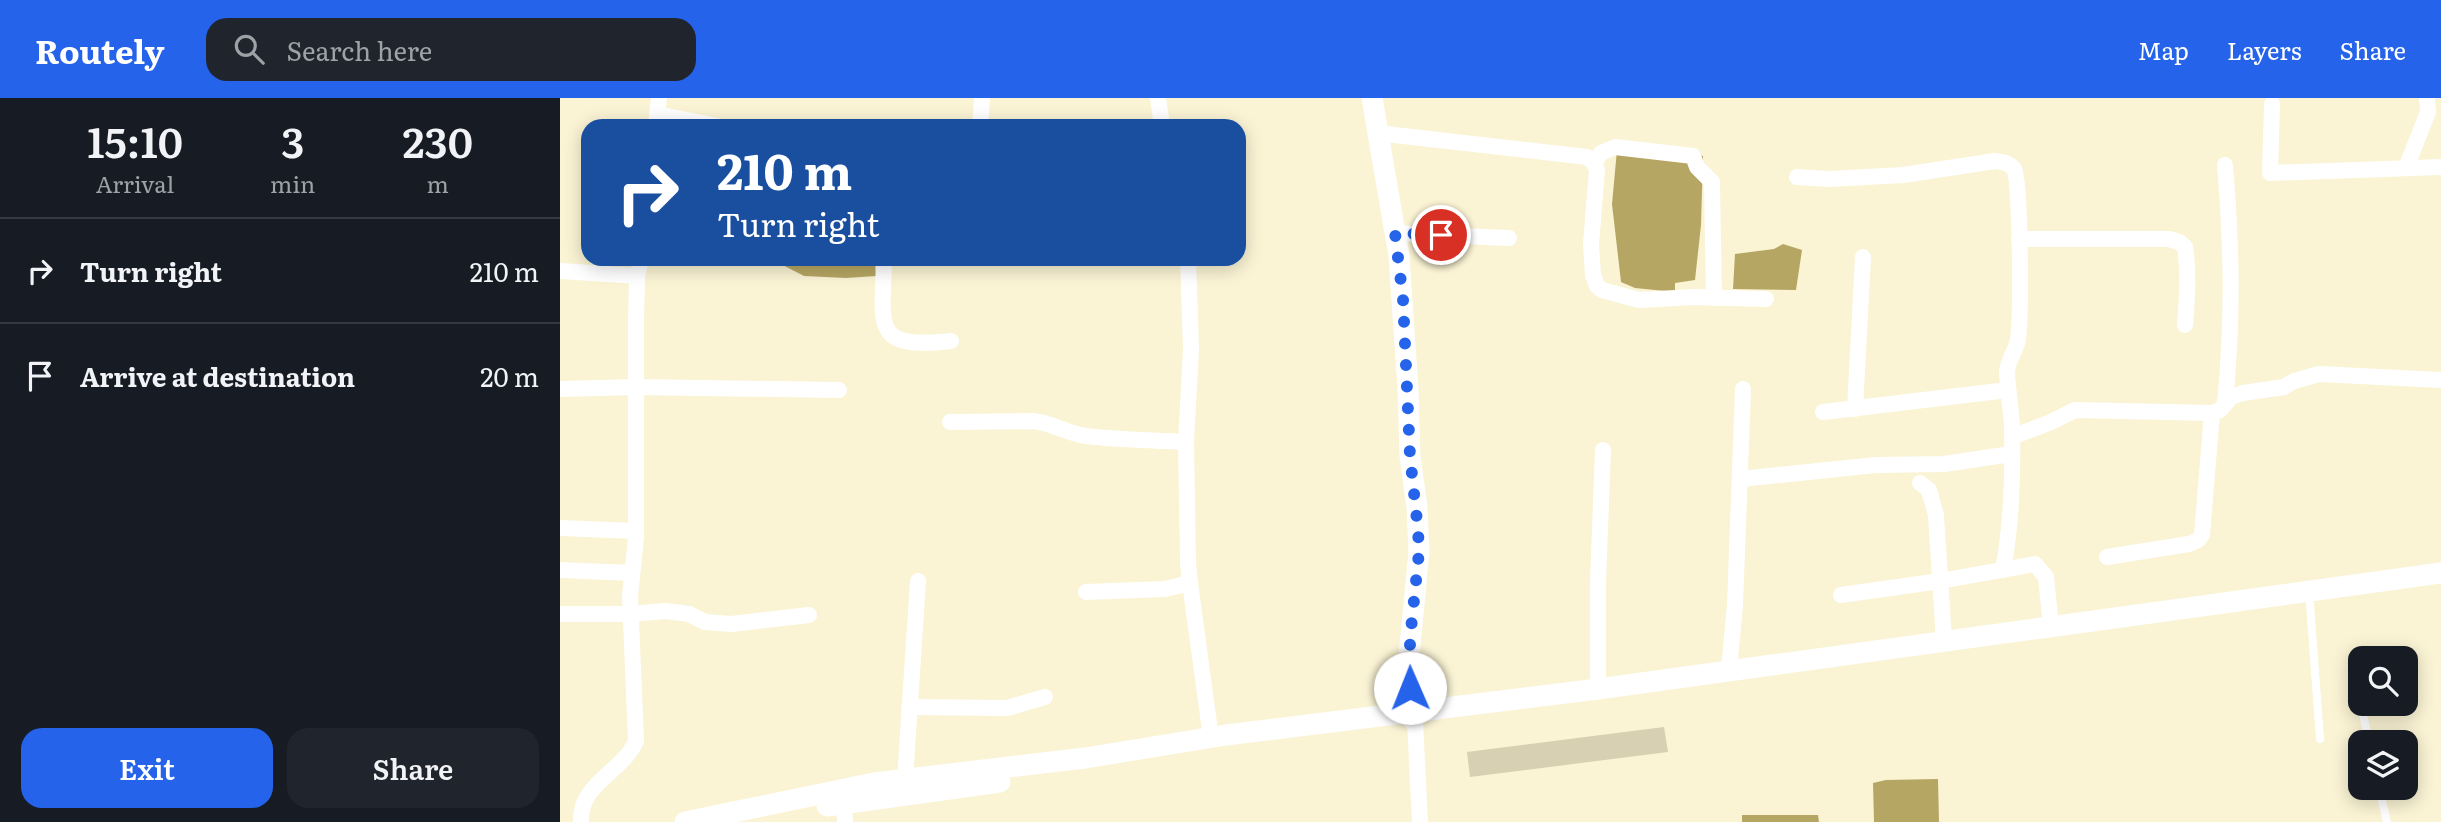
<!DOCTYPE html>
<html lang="en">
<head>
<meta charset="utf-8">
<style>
	body { margin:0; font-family:Literata,serif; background:#20242c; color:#f1f3f6; height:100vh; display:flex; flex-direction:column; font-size:26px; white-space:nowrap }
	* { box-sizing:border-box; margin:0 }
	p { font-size:23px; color:#9ea1a6 }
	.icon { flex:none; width:38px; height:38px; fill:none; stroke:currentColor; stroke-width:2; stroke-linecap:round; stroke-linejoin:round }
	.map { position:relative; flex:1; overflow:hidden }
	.details { display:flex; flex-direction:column; background:#171b24; width:560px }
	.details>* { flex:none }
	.hud { position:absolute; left:21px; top:21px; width:665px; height:147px; border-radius:21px; box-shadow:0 4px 18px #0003; background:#1a4fa0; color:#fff; overflow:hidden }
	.buttons { position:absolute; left:1788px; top:548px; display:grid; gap:14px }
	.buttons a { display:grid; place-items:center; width:70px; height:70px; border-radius:14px; background:#171b24; box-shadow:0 4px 18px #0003; font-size:35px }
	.pin { position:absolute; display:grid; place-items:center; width:60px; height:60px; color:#fff; margin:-30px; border:4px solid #fff; border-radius:50%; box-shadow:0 2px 7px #0007 }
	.me { position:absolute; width:77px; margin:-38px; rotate:359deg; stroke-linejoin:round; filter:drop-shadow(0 0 5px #0008) }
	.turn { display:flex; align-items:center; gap:24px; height:147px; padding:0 21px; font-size:32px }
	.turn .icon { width:91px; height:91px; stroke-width:2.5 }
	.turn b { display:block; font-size:49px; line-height:60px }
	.eta { display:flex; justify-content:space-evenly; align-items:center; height:119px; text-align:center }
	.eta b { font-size:42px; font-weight:600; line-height:49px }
	.button { display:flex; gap:14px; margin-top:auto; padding:14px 21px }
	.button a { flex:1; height:80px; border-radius:21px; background:#2563eb; color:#fff; font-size:28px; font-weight:600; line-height:80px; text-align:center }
	.button a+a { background:#20242c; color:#f1f3f6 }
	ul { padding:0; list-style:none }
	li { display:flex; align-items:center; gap:21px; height:105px; padding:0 21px; border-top:2px solid #363941 }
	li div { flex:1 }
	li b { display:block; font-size:26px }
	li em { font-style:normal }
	header { display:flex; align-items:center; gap:42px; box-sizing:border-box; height:98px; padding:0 35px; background:#2563eb; color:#fff }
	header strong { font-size:33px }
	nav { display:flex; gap:38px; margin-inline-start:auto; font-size:24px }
	.search { width:490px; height:63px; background:#20242c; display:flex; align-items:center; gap:18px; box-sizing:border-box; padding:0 24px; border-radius:21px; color:#9ea1a6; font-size:26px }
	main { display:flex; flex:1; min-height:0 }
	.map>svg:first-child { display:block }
	.water { fill:#b6a663 }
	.building { fill:#d7d0b2 }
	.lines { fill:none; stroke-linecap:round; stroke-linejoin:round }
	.lane { stroke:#fff; stroke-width:8 }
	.street { stroke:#fff; stroke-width:16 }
	.secondary { stroke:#fff; stroke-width:21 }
	.route { stroke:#2563eb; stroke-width:12; stroke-dasharray:0 21.6 }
</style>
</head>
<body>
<header>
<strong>Routely</strong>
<div class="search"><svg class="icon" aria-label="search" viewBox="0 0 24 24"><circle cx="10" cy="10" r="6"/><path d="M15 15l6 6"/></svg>Search here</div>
<nav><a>Map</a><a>Layers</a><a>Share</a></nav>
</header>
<main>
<section class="details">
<div class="eta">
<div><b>15:10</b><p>Arrival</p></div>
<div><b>3</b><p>min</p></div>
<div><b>230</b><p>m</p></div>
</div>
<ul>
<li><svg class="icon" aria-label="right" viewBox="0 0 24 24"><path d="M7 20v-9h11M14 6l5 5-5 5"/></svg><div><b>Turn right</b></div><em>210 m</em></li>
<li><svg class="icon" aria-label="arrive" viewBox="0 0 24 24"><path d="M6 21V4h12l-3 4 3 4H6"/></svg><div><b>Arrive at destination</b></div><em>20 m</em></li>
</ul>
<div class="button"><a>Exit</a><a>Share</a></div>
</section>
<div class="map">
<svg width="1881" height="724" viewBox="0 0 1881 724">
	<rect width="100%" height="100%" fill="#faf3d4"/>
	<g class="water">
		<polygon points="1057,52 1124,53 1143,58 1141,127 1135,182 1115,185 1115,194 1075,190 1061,184 1052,106"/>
		<polygon points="1223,146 1242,152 1236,192 1173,191 1175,156 1214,151"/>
		<polygon points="211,161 315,161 316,178 286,180 244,178"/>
		<polygon points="1378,681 1379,724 1314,724 1313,685 1326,682"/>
		<polygon points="1182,717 1258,717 1259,724 1182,724"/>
	</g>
	<polygon class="building" points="1104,629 1108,654 910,679 907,654"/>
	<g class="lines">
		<g class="lane">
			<polyline points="1750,506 1760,641"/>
			<polyline points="1798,593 1809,644"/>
			<polyline points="1819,690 1827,724"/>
		</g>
		<g class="street">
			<polyline points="598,0 602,28"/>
			<polyline points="1712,6 1710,75 1881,69"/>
			<polyline points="97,16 157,28"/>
			<polyline points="96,28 99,0"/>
			<polyline points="420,28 422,0"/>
			<polyline points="817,35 1027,59 1034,65 1037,72 1031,146 1033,177 1037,188 1042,192 1079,202 1134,199 1206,201"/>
			<polyline points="1034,65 1041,55 1055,49 1133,58 1137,69 1152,84 1154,200"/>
			<polyline points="1846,70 1868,14 1867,0"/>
			<path d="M 1237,79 L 1269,81 L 1343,77 L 1435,63 C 1442,64 1449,64 1454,71 C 1461,83 1461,221 1458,241 C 1456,254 1447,262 1447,275 C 1448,293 1451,311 1452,328 C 1453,376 1452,425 1443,472"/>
			<polyline points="835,135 949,140"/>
			<path d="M 1459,141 L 1609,141 L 1619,144 L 1625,149 C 1629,175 1627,201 1625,227"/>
			<path d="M 324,161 C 323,228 310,252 391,243"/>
			<polyline points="0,173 77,178"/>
			<polyline points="0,291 75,289 279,292"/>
			<path d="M 1665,306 C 1673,222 1672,150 1665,67"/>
			<polyline points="1295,311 1303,159"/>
			<polyline points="1263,314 1448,292"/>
			<path d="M 390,324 L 473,323 C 492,325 507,335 526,338 C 559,342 593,342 626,344"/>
			<polyline points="1452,339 1491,324 1515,312 1652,315 1660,312 1671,299 1683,295 1724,289 1734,283 1759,276 1881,282"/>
			<polyline points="1180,381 1316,367 1384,366 1451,356"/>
			<polyline points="1360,385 1369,392 1376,417 1384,543"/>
			<polyline points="0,430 76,433"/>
			<polyline points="1547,459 1629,446 1638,442 1642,437 1652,315"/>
			<polyline points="0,472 72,475"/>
			<polyline points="630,485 651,640"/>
			<polyline points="526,494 605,491 630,485 628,465 626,344 631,251 628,161"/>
			<polyline points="1281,497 1380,483 1475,466 1486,479 1491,529"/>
			<polyline points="0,516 70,516 106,513 129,516 145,524 171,526 249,517"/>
			<polyline points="1169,572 1175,507 1183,291"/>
			<polyline points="1038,591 1038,484 1043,352"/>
			<polyline points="349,609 447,610 485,599"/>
			<polyline points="855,622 860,724"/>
			<polyline points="345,681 358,483"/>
			<polyline points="284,705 285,724"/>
			<path d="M 21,724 C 19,685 63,674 76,643 L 70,498 L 76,440 L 76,223 L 77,178 L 81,161"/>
		</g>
		<g class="secondary">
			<polyline points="812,0 839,158 848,291 850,358 857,409 859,454 848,568 853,622"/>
			<polyline points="267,708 440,684"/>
			<polyline points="125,724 314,685 525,660 666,637 1038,591 1881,475"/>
		</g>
	</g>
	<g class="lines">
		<polyline class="route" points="850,590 850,541 859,454 858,432 850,358 843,201 835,135 881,137"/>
	</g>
</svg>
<div class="buttons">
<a><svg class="icon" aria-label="search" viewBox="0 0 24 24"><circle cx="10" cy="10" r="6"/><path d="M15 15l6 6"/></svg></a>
<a><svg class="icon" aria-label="layers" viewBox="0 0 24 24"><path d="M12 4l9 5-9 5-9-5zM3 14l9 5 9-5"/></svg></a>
</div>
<div class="pin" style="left:881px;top:137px;background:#d93025"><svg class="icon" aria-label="arrive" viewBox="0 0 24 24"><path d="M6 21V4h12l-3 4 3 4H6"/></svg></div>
<svg class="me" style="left:850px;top:590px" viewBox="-20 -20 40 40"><circle r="19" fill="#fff"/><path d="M0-13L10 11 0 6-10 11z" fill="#2563eb"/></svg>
<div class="hud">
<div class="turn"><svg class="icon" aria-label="right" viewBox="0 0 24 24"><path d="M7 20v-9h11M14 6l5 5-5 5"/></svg><div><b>210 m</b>Turn right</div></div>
</div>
</div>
</main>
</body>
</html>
